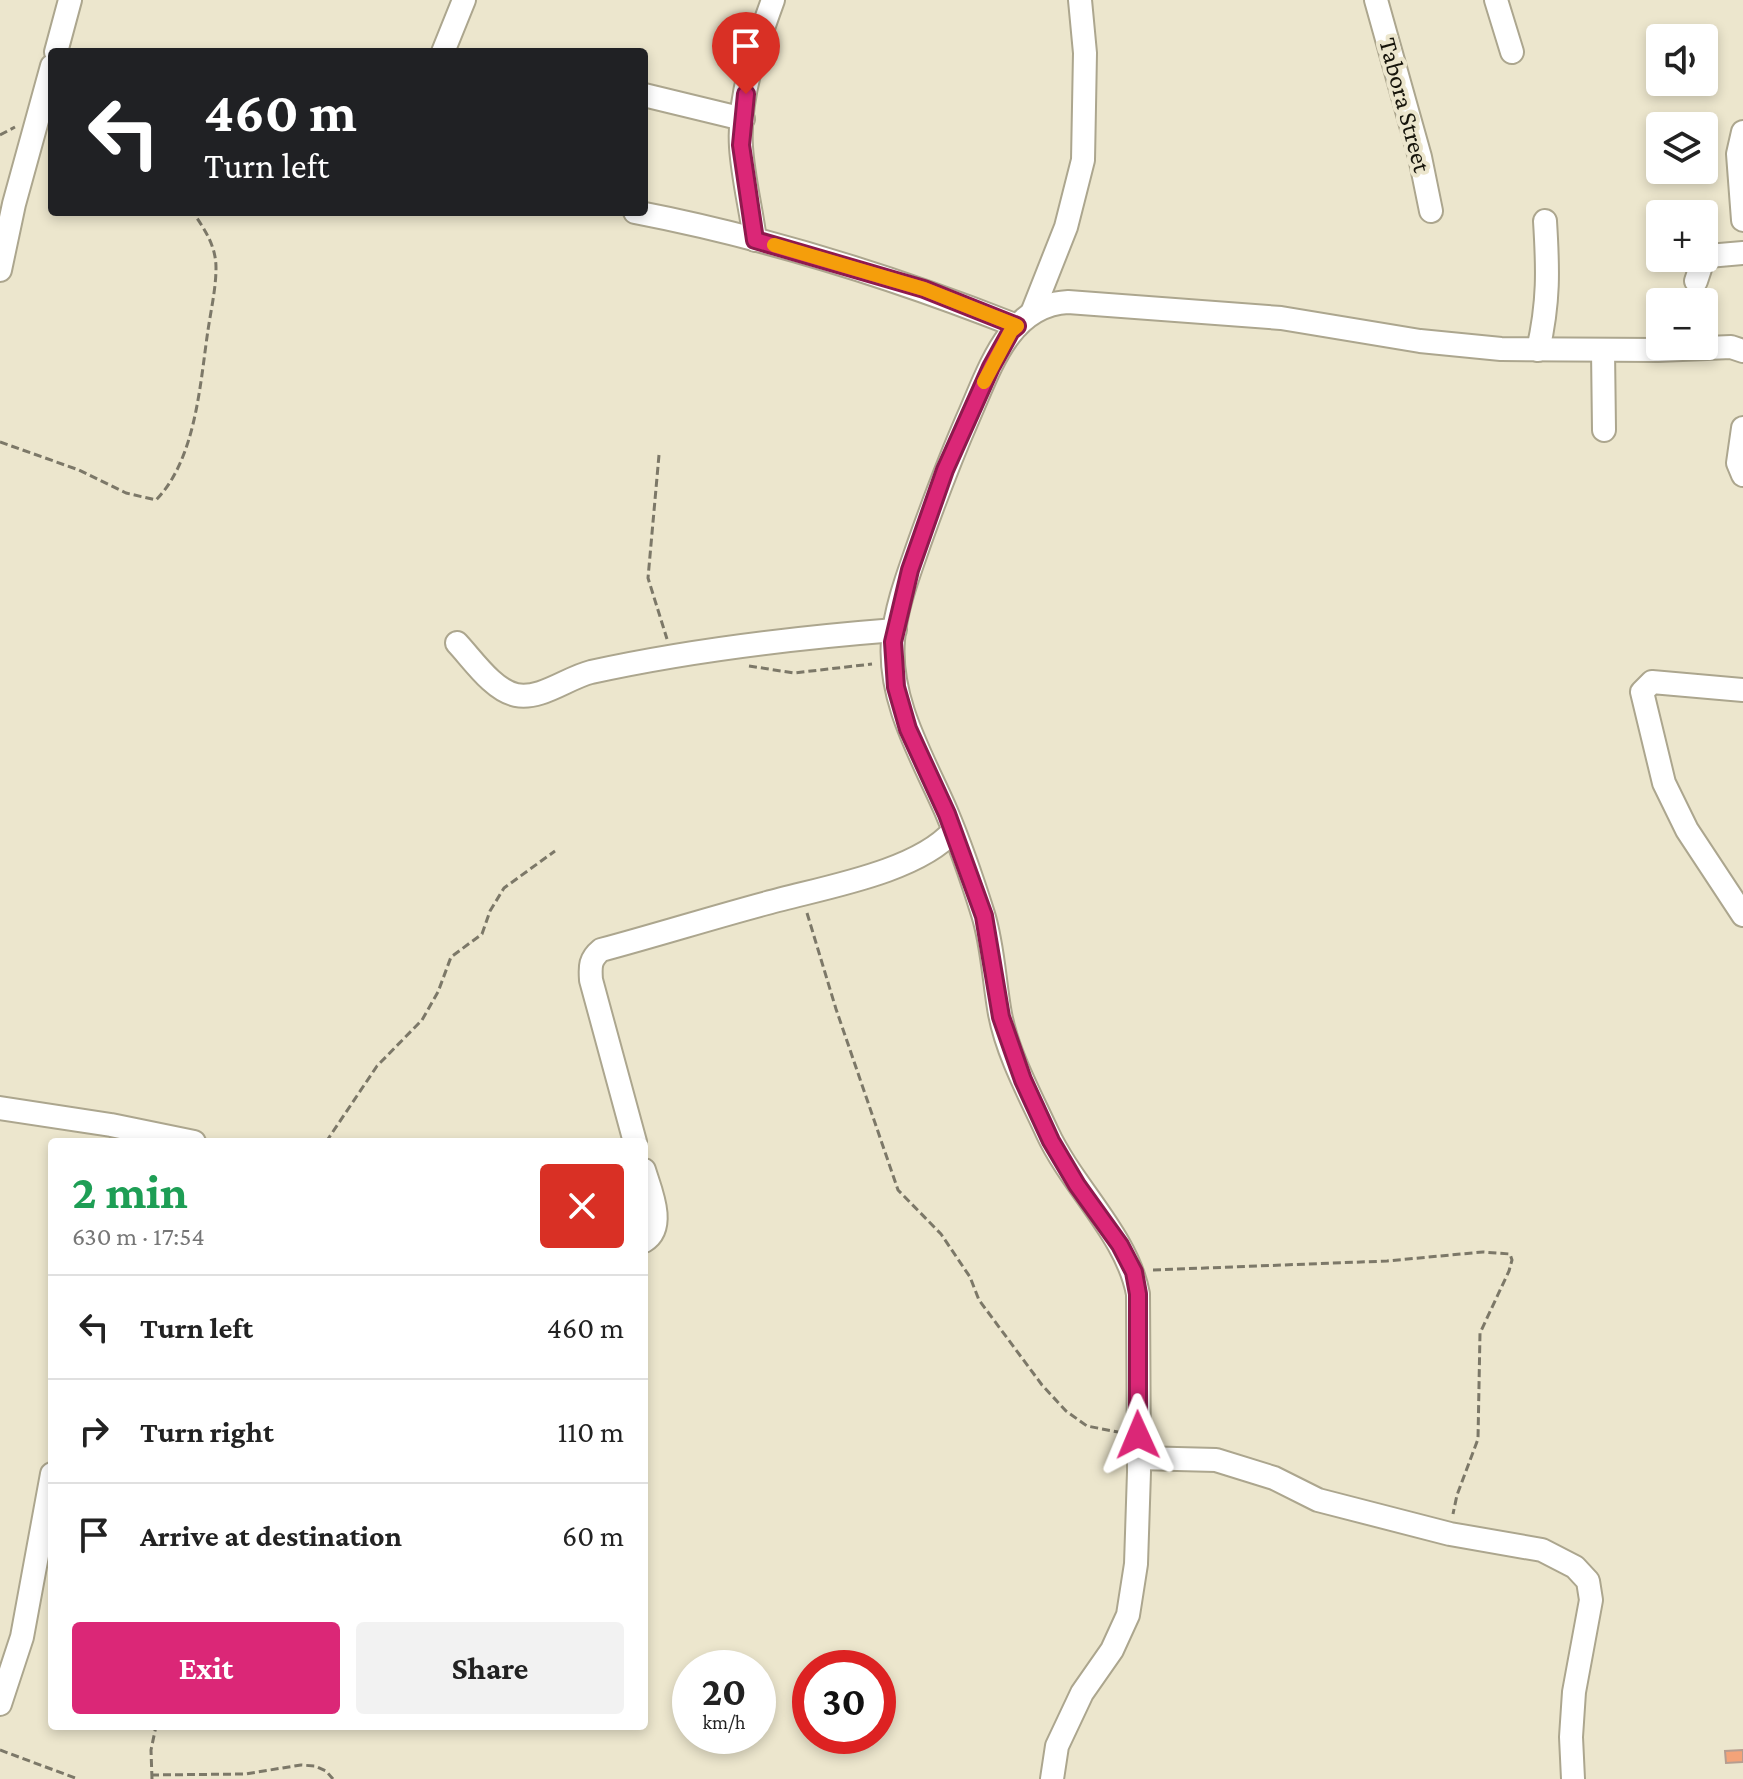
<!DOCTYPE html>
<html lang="en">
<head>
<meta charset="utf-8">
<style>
	body { margin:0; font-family:"Crimson Pro",serif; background:#f2f2f2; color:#222; height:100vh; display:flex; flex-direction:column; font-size:30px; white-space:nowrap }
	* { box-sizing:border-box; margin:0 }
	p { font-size:26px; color:#767676 }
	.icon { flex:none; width:44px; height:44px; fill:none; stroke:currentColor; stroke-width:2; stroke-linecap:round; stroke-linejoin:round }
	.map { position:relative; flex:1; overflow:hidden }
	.details { position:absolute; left:48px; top:1138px; width:600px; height:592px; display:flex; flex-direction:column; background:#fff; border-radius:8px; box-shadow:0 4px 12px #0003 }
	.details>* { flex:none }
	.guide { position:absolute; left:48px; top:48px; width:600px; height:168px; border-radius:8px; box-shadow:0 4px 12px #0003; background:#202124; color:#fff; overflow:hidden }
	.buttons { position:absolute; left:1646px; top:24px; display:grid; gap:16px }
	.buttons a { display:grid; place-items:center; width:72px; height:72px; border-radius:8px; background:#fff; box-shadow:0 4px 12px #0003; font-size:40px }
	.speed { position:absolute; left:672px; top:1650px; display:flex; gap:16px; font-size:40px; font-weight:700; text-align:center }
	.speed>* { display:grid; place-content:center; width:104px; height:104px; border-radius:50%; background:#fff; box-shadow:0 4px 12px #0003; line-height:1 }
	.speed small { font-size:20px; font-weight:400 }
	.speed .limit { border:12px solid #d22; background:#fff; color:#111 }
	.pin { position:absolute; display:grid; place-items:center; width:68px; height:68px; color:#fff; margin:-82px -34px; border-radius:50% 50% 50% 0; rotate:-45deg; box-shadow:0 0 8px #0007 }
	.pin .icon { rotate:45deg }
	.me { position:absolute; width:88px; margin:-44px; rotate:359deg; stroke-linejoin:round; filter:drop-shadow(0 0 6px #0008) }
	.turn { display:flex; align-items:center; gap:28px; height:168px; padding:0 24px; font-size:36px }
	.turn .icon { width:104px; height:104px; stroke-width:2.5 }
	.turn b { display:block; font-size:56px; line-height:68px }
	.round { display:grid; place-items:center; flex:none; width:84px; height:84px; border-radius:8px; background:#f2f2f2 }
	.overview { display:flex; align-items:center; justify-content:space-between; height:136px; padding:0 24px }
	h1 { font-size:48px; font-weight:700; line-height:60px; color:#1e9e55 }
	.cta { display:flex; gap:16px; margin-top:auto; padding:16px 24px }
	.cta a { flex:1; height:92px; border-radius:8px; background:#db2777; color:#fff; font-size:32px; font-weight:700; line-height:92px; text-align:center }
	.cta a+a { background:#f2f2f2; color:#222 }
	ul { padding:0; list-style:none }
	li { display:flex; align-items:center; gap:24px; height:104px; padding:0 24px; border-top:2px solid #e0e0e0 }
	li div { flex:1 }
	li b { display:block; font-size:30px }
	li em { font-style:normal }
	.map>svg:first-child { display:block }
	.building { fill:#f3a379; stroke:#b69d90; stroke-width:2 }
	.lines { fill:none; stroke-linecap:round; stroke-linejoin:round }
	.minor-casing { stroke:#aca68e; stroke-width:26 }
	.path { stroke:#7c7868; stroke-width:3; stroke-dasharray:8 4; stroke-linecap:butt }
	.minor { stroke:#fff; stroke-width:22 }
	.route-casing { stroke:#8e194d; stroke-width:20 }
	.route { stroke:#db2777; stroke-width:14 }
	.slow { stroke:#f59e0b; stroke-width:14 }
	.labels { text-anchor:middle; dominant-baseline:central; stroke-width:8; stroke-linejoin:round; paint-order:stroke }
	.street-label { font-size:26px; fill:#16140b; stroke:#ece6cd }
</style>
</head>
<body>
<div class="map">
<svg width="1743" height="1779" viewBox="0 0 1743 1779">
	<rect width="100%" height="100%" fill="#ece6cd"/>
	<polygon class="building" points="1743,1750 1743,1762 1726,1763 1725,1751"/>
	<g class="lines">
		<g class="minor-casing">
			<g id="minor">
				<polyline points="1376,0 1420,157 1431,211"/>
				<polyline points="1496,0 1512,52"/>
				<polyline points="56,52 70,0"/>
				<polyline points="443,52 464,0"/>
				<polyline points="644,95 743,119"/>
				<polyline points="1743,132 1738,154 1743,220"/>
				<path d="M 635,212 C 765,237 893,277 1017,326"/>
				<path d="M 755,240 C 751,209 743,178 741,147 C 738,96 756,47 773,0"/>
				<polyline points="0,270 14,204 52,66"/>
				<polyline points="1696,281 1702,263 1708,256 1743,253"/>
				<polyline points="1032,313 1066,227 1083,160 1085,53 1080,0"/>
				<path d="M 1538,350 C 1549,302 1548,269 1545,221"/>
				<polyline points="1603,350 1604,430"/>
				<polyline points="1743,428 1738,463 1743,475"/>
				<path d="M 457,643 C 473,660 493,690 516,695 C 541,700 567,678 591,672 C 691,650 793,638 895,630"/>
				<polyline points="1743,690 1652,682 1642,692 1664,783 1687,830 1743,915"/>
				<polyline points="0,1108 111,1125 194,1142"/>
				<path d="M 635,1142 L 591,980 C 590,966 590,959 601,950 C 657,935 711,918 767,903 C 820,888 916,873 953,831"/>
				<path d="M 644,1170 C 650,1190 667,1227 644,1241"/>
				<polyline points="1138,1458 1216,1460 1274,1478 1318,1500 1450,1534 1542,1550 1575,1567 1588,1581 1591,1600 1574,1692 1571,1737 1573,1779"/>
				<polyline points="0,1704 22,1637 52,1474"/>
				<path d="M 1052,1779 L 1057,1746 L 1082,1693 L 1112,1650 L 1128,1615 L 1136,1564 L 1139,1472 L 1138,1294 C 1127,1235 1073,1188 1047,1132 C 1030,1095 1008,1055 1000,1014 C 994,981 993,946 983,914 C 972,879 960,844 946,811 C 923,758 888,701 893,640 C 896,606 909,573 920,541 C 935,499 950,459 968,418 C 989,371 1008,305 1068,302 L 1281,318 L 1420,341 L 1501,349 L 1658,350 L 1731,347 L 1743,351"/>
			</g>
		</g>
		<g class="path">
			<polyline points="0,135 15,127"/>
			<path d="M 0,442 L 79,470 L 126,493 L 156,500 C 196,459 200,384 208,330 C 211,310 216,288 216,268 C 216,246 205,230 193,212"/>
			<polyline points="659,455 648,578 667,639"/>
			<polyline points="749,666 794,673 872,664"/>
			<polyline points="807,913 836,1009 898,1190 941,1234 970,1277 979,1300 1042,1385 1066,1411 1087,1426 1118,1432"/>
			<polyline points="326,1142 377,1066 422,1020 438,992 451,957 482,934 490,911 504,888 555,851"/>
			<polyline points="1153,1270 1387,1261 1483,1252 1510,1254 1512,1260 1509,1271 1480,1333 1478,1439 1457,1495 1453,1514"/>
			<polyline points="0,1750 78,1779"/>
			<polyline points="151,1775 245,1774 301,1765 315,1766 326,1771 333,1779"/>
			<polyline points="152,1779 151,1750 156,1726"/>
		</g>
		<use href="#minor" class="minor"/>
	</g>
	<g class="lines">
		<g class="route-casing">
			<polyline id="route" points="746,94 741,145 755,240 924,289 1017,326 1011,331 991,367 945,470 910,570 893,642 896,687 908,729 947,814 984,916 1001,1017 1023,1080 1051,1141 1077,1185 1120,1245 1134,1272 1138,1294 1138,1435"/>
		</g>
		<use href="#route" class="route"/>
		<polyline class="slow" points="774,245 924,289 1017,326 1011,331 984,382"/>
	</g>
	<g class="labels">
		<g class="street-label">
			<text transform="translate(1405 105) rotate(75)">Tabora Street</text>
		</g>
	</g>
</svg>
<div class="buttons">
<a><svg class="icon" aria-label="sound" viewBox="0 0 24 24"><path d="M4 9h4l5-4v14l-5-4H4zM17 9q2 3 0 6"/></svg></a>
<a><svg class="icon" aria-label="layers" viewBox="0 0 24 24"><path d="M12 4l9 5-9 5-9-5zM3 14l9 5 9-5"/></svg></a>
<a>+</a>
<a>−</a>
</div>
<div class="speed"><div>20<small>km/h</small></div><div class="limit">30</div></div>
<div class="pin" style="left:746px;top:94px;background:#d93025"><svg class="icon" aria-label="arrive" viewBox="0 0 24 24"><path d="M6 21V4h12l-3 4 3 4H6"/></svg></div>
<svg class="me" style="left:1138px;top:1435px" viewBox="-20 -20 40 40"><path d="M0-17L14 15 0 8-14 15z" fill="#db2777" stroke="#fff" stroke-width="4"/></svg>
<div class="guide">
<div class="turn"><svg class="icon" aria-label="left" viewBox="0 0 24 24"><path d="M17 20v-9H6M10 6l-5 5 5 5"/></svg><div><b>460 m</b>Turn left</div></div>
</div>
<section class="details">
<div class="overview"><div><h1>2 min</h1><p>630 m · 17:54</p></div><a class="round" style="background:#d93025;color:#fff"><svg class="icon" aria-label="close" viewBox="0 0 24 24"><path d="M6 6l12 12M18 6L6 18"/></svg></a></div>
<ul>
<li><svg class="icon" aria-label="left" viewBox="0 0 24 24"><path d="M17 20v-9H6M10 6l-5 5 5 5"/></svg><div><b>Turn left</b></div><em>460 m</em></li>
<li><svg class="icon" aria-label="right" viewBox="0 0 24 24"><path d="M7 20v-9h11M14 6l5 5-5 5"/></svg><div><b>Turn right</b></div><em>110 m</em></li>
<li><svg class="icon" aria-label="arrive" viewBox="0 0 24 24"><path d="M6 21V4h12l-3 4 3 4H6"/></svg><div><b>Arrive at destination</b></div><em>60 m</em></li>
</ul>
<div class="cta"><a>Exit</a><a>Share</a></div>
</section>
</div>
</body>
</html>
